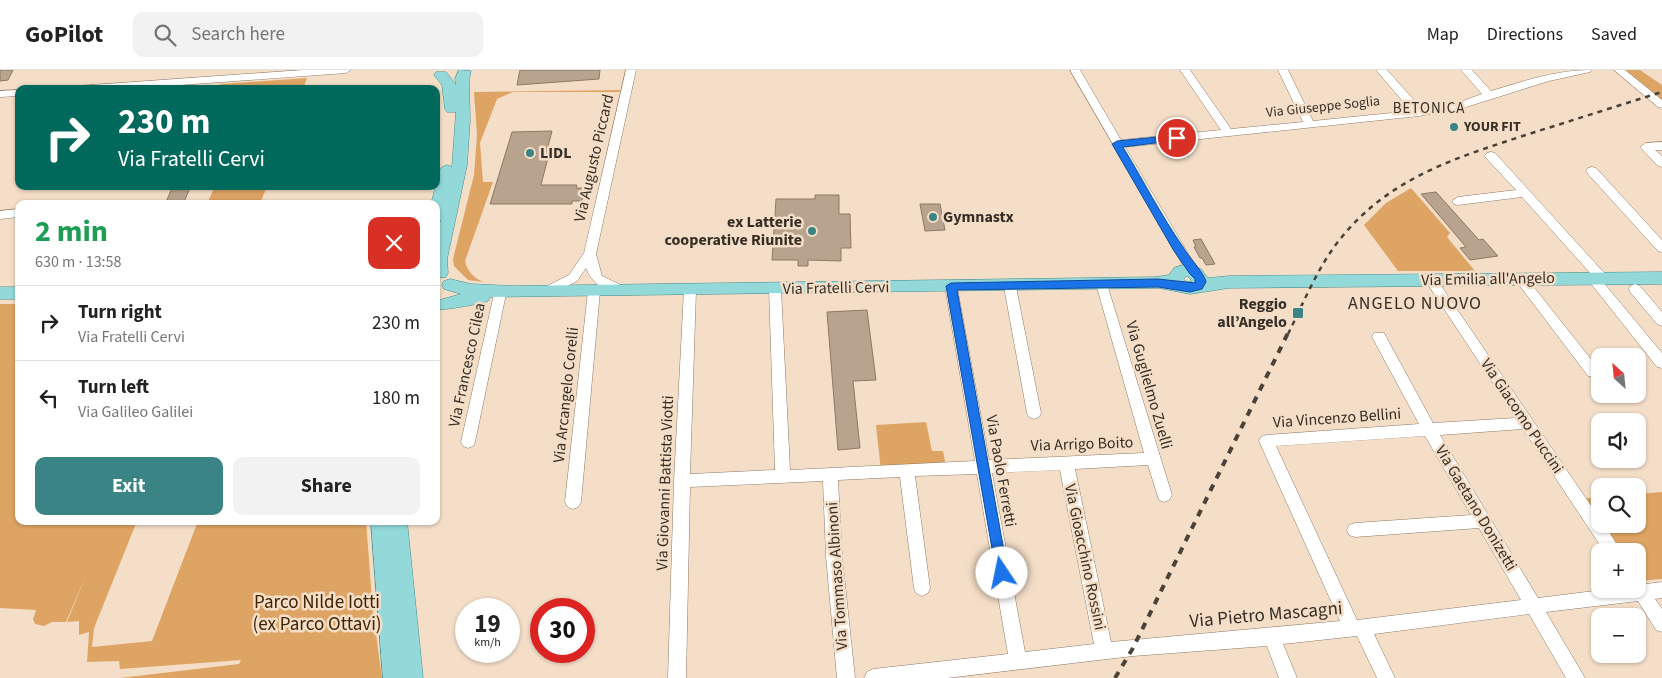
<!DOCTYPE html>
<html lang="en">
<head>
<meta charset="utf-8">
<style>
	body { margin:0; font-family:"Source Sans 3",sans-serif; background:#f2f2f2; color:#222; height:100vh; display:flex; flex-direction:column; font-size:19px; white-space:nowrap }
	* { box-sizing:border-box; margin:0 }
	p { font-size:16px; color:#767676 }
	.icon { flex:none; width:28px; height:28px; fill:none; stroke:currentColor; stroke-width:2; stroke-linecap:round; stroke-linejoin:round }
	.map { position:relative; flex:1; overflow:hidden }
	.drawer { position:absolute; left:15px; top:130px; width:425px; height:325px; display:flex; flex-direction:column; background:#fff; border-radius:10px; box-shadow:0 1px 4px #0004 }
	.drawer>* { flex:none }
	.top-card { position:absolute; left:15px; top:15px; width:425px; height:105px; border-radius:10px; box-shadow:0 1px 4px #0004; background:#00695c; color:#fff; overflow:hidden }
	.needle { width:32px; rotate:333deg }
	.tools { position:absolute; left:1591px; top:278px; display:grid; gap:10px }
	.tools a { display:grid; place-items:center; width:55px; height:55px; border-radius:10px; background:#fff; box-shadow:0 1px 4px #0004; font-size:25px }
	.speed { position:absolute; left:455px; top:528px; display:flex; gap:10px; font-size:25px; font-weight:700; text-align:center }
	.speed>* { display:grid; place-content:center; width:65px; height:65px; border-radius:50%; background:#fff; box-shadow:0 1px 4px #0004; line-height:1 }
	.speed small { font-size:12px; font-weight:400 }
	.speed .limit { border:8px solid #d22; background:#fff; color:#111 }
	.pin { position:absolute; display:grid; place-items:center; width:42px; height:42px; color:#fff; margin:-21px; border:2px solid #fff; border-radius:50%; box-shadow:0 1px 5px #0007 }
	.me { position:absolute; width:55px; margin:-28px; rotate:349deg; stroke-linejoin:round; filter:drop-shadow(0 0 4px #0008) }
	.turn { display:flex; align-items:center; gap:18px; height:105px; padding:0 20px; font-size:22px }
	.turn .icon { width:65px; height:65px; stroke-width:2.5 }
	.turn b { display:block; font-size:35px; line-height:42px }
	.round { display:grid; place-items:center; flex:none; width:52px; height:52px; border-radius:10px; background:#f2f2f2 }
	.summary { display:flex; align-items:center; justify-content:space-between; height:85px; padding:0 20px }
	h1 { font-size:30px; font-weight:700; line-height:38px; color:#1e9e55 }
	.primary-button { display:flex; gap:10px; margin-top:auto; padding:10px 20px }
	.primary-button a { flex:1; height:58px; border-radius:10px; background:#3b8485; color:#fff; font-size:20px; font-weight:700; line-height:58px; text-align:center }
	.primary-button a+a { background:#f2f2f2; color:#222 }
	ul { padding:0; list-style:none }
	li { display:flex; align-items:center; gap:15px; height:75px; padding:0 20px; border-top:1px solid #e0e0e0 }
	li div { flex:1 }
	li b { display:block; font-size:19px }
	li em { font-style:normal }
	header { display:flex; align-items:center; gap:30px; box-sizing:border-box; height:70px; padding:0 25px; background:#fff; border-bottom:1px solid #e0e0e0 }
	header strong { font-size:24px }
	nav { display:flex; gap:28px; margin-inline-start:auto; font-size:18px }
	.search { width:350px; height:45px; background:#f2f2f2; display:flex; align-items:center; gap:12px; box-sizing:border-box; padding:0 18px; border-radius:10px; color:#767676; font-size:19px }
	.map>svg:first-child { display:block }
	.green { fill:#dea463 }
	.building { fill:#b8a38e; stroke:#8d7964 }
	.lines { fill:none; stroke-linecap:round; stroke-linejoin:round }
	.minor-casing { stroke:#8e7a65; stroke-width:1 }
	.major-casing { stroke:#448d8b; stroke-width:1 }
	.minor { fill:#fff; fill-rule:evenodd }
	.major { fill:#93d9da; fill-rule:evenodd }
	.rail-far1 { stroke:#4b4237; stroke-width:2.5; stroke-dasharray:5 5; stroke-linecap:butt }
	.rail { stroke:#4b4237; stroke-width:4; stroke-dasharray:7 7; stroke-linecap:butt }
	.route { fill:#1a73e8; stroke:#114b97 }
	.poi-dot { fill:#3b8485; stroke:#f4dec8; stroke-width:2 }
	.labels { text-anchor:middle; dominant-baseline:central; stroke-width:5; stroke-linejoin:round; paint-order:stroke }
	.far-street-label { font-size:14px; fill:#372f26; stroke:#f4dec8 }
	.far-poi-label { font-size:14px; font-weight:bold; fill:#372f26; stroke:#f4dec8; text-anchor:start }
	.far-neighbourhood-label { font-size:15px; letter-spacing:1px; fill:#372f26; stroke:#f4dec8 }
	.poi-label { font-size:16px; font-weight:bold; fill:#372f26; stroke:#f4dec8; text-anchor:start }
	.street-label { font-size:16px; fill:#372f26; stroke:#f4dec8 }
	.neighbourhood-label { font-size:18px; letter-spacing:1px; fill:#372f26; stroke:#f4dec8 }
	.near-park-label { font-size:19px; fill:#402400; stroke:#f4dec8 }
	.near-street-label { font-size:19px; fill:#372f26; stroke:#f4dec8 }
</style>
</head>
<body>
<header>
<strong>GoPilot</strong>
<div class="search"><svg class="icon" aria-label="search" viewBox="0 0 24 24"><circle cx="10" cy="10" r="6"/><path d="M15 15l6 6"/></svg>Search here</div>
<nav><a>Map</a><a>Directions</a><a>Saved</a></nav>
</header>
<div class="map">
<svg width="1662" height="608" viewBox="0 0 1662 608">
	<rect width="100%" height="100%" fill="#f4dec8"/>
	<g class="green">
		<polygon points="1619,0 1640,0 1662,15 1662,35"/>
		<polygon points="307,8 303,19 213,19 221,14"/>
		<path d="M 620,20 L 619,22 L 513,22 L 497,29 L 480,73 L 483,112 L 493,112 L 465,191 C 467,201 474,208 483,212 L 468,210 L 454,196 L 453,189 L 474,105 L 477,65 L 474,22 Z"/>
		<polygon points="215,116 267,116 260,134 207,134"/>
		<polygon points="1411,118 1450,163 1447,167 1475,201 1398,201 1364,155 1386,133"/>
		<polygon points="0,234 19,234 19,451 137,451 94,558 92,577 152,571 198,451 366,451 373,542 382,608 120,608 239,594 241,590 120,599 119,591 87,592 89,562 79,565 79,551 67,552 87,503 66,552 52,552 44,556 35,554 33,549 36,540 0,538"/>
		<polygon points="926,352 932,381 943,381 946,397 881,401 876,355"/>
		<polygon points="1662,422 1662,509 1638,511 1638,481 1613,481 1578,429 1600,427 1600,454 1638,454 1638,424"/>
	</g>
	<g class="building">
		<polygon points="0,0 13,0 8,10 0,11"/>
		<polygon points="520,0 600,0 599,9 517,15"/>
		<polygon points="552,61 547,80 550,80 541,115 577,115 576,118 585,118 582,131 572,131 572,134 490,134 512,62"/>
		<polygon points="173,116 191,116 183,134 165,134"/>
		<polygon points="1436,122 1479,170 1483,169 1498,186 1470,190 1460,178 1466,177 1421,124"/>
		<polygon points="815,125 839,125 839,144 850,144 851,178 841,178 841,191 808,190 808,196 798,196 798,190 772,190 776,129 815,129"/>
		<polygon points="920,134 940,134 945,160 925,161"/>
		<polygon points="1201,169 1215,194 1206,195 1202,188 1200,188 1194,177 1196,177 1193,170"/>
		<polygon points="867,240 876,310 853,311 860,378 838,380 827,242"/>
	</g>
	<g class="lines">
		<g class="minor-casing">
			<g id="minor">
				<polygon points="303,0 351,0 346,3 125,19 73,19 78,16"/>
				<path d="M 626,0 L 636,0 L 596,184 L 602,206 L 625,217 L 626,220 L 625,223 C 609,228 591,212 586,198 L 577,211 L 553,224 L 543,224 L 542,221 L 543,218 L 569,205 L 584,183 Z"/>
				<path d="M 1070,0 L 1080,0 L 1121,70 L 1221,60 L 1180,0 L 1190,0 L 1231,59 L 1303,52 L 1278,0 L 1288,0 L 1313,51 L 1411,41 L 1376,0 L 1387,0 L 1422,39 L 1457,33 L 1482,24 L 1461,0 L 1472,0 L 1491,21 C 1524,11 1556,0 1591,0 L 1590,2 L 1549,11 L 1463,38 L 1419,46 L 1125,77 L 1199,202 L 1197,205 L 1189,205 Z"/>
				<polygon points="1614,0 1625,0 1662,30 1662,38 1658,37"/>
				<polygon points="19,20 19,26 0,27 0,21"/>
				<polygon points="1662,72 1662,80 1655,80 1662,86 1662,97 1658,96 1640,77 1646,73"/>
				<polygon points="1491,82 1495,83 1606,205 1608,208 1603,212 1662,283 1662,298 1657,297 1589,211 1587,208 1591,204 1522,127 1458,135 1454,134 1452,131 1458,127 1516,120 1487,89 1485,86 1487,83"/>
				<polygon points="1592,97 1596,98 1662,170 1662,182 1658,181 1588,104 1586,101 1588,98"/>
				<polygon points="19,139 19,147 0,149 0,141"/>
				<polygon points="1521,204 1525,206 1598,298 1600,302 1598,306 1593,307 1588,306 1517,212 1515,209 1517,206"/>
				<path d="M 1431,205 L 1435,207 L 1600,449 L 1600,454 L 1604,454 L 1621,481 L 1604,481 L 1523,359 L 1440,365 L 1538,528 L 1610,519 L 1638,519 L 1638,509 L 1646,514 L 1662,512 L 1662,528 L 1655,529 L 1662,539 L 1662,562 L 1656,560 L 1638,531 L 1546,542 L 1585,608 L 1566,608 L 1529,544 L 1374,564 L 1395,608 L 1377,608 L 1357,566 L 1283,574 L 1297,608 L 1279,608 L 1267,576 L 1133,586 L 947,608 L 864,608 L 867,602 L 873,599 L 1008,584 L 977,404 L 915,406 L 930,518 L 928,523 L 922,526 L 916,523 L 914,518 L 900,407 L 838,410 L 842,486 L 855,608 L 837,608 L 826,486 L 823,411 L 690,417 L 686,608 L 668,608 L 674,411 L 684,220 L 685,217 L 695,217 L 696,220 L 690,404 L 775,400 L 769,219 L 770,216 L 780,216 L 781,219 L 790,400 L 975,391 L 945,217 L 947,214 L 955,214 L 957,217 L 989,390 L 1144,383 L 1096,214 L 1098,211 L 1106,211 L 1172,425 L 1169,430 L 1164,432 L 1159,430 L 1148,395 L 1075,399 L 1111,572 L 1340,551 L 1259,371 L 1261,367 L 1266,365 L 1419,354 L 1372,267 L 1374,263 L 1384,263 L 1433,353 L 1516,348 L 1427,213 L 1425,210 L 1427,207 ZM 1425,366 L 1471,445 L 1355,453 L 1349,455 L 1347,460 L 1349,465 L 1355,467 L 1479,458 L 1521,530 L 1357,550 L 1276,376 ZM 1060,400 L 1094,574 L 1025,582 L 992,403 Z"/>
				<polygon points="1010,212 1014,214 1016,217 1041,343 1039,347 1034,349 1029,347 1027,343 1004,217 1006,214"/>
				<polygon points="1635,214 1640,216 1662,242 1662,256 1657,254 1630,222 1629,219 1630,216"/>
				<polygon points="594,216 599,218 600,221 581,432 578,437 573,439 568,437 565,432 588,221 589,218"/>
				<polygon points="500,219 505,221 506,224 475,372 473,376 468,378 463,376 461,372 494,224 495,221"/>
			</g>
		</g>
		<g class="major-casing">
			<g id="major">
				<polygon points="459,0 471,1 469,9 470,50 467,95 447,189 448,203 446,207 436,208 436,169 441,150 436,151 436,134 431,134 440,100 442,97 447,95 452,97 456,42 447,42 445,39 442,15 434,5 436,2 446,2 456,15 455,9"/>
				<path d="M 1186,194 L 1201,199 L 1208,208 L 1229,206 L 1662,202 L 1662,214 L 1229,218 L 1190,224 L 1159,218 L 490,227 L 488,231 C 480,234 442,241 436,239 L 436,231 L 461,224 L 444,219 L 442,215 L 444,211 L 450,209 L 471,214 L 514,216 L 1156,207 L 1169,205 L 1174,198 ZM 1185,206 L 1189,207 L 1192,212 L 1184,211 Z"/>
				<rect x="0" y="217" width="19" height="12"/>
				<polygon points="371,451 407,451 423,608 383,608"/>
			</g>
		</g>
		<use href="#minor" class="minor"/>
		<use href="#major" class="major"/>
		<path class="rail-far1" d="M 1288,264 C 1304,232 1318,196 1341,168 C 1392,105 1462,86 1535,62 C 1577,49 1620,35 1662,22"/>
		<polyline class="rail" points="1115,608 1133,578 1288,263"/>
	</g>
	<path class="route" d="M 1177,65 L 1180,65 L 1180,70 L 1123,77 C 1143,110 1161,145 1183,177 C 1188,186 1205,204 1206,212 L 1202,219 L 1190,222 L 1158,217 L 957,220 L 1008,503 L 1006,507 L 1002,509 L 997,507 L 946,216 L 951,213 L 1158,209 L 1195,213 L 1195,209 L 1190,204 L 1174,181 L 1112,74 L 1117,71 Z"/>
	<g class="poi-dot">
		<circle cx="1454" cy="57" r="5"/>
		<circle cx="530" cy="83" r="5"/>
		<circle cx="933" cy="147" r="5"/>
		<circle cx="812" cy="161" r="5"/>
		<rect x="1292" y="237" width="12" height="12" rx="2.5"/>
	</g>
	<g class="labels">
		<g class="far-street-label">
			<text transform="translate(1323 37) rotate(-6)">Via Giuseppe Soglia</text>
		</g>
		<g class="far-poi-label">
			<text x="1464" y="57">YOUR FIT</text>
		</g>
		<g class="far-neighbourhood-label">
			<text x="1429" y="38">BETONICA</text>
		</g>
		<g class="poi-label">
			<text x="540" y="83">LIDL</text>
			<text x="943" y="147">Gymnastx</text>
			<text x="802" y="152" text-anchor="end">ex Latterie<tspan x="802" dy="18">cooperative Riunite</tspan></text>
			<text x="1287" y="234" text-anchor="end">Reggio<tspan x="1287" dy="18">all’Angelo</tspan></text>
		</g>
		<g class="street-label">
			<text transform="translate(594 88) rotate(-77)">Via Augusto Piccard</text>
			<text transform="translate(1488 209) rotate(-1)">Via Emilia all'Angelo</text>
			<text transform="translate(836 218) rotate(-1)">Via Fratelli Cervi</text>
			<text transform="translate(467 295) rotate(-78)">Via Francesco Cilea</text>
			<text transform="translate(1149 315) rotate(74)">Via Guglielmo Zuelli</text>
			<text transform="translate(566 325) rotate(-84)">Via Arcangelo Corelli</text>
			<text transform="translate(1522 346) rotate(56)">Via Giacomo Puccini</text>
			<text transform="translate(1337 348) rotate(-4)">Via Vincenzo Bellini</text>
			<text transform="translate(1082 374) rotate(-2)">Via Arrigo Boito</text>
			<text transform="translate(1001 401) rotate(80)">Via Paolo Ferretti</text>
			<text transform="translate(665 413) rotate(-88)">Via Giovanni Battista Viotti</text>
			<text transform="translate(1476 438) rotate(59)">Via Gaetano Donizetti</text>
			<text transform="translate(1085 487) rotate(78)">Via Gioacchino Rossini</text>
			<text transform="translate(837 506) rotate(-94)">Via Tommaso Albinoni</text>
		</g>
		<g class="neighbourhood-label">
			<text x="1415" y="233">ANGELO NUOVO</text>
		</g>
		<g class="near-park-label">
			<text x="317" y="532">Parco Nilde Iotti<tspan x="317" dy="22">(ex Parco Ottavi)</tspan></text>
		</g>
		<g class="near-street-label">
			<text transform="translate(1266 545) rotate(-5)">Via Pietro Mascagni</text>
		</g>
	</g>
</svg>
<div class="tools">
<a><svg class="needle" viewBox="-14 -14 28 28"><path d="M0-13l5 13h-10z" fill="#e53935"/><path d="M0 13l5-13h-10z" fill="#767676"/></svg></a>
<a><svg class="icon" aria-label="sound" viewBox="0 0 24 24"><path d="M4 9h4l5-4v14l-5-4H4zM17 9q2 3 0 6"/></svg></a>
<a><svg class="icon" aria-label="search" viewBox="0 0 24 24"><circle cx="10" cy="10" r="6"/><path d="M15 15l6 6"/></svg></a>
<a>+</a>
<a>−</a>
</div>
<div class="speed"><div>19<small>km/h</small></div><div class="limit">30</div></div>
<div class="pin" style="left:1177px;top:68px;background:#d93025"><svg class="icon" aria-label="arrive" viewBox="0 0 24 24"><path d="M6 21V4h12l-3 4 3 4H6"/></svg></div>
<svg class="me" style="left:1002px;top:503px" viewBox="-20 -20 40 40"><circle r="19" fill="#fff"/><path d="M0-13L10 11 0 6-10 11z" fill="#1a73e8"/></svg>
<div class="top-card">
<div class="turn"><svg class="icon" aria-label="right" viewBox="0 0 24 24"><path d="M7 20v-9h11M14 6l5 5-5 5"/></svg><div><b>230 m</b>Via Fratelli Cervi</div></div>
</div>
<section class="drawer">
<div class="summary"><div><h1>2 min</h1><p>630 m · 13:58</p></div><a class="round" style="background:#d93025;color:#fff"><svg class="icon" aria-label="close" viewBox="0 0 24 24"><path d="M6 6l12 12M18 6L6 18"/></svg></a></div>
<ul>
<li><svg class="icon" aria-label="right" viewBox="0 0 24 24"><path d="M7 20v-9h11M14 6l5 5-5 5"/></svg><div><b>Turn right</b><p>Via Fratelli Cervi</p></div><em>230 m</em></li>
<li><svg class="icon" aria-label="left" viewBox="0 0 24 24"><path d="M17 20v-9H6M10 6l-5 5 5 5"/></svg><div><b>Turn left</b><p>Via Galileo Galilei</p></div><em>180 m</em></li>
</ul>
<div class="primary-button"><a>Exit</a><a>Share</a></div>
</section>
</div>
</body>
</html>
